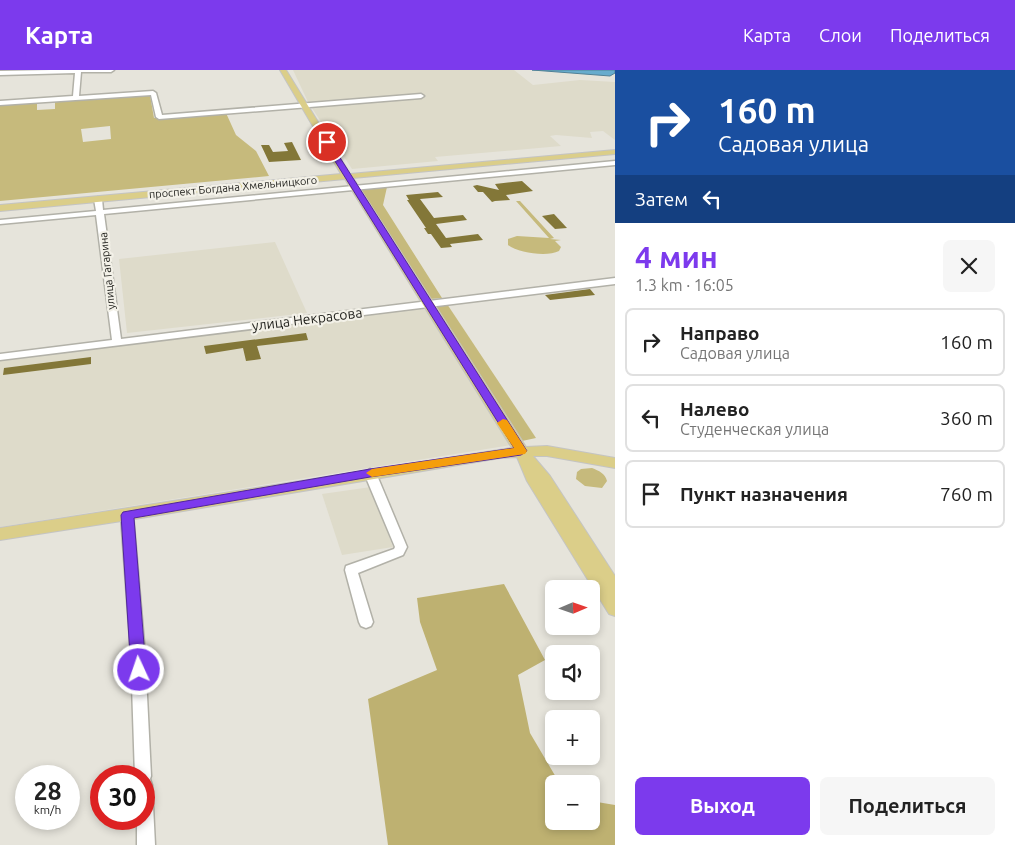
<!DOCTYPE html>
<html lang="ru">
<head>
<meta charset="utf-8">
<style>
	body { margin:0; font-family:Ubuntu,sans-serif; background:#f6f6f6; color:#222; height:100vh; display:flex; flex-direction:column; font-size:19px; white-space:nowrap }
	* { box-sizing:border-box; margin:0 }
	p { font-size:16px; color:#767676 }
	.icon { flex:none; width:28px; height:28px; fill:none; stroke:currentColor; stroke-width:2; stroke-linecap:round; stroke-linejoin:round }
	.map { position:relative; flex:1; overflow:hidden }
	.drawer { display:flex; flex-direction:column; background:#fff; width:400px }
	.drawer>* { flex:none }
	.banner { background:#1a4fa0; color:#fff; overflow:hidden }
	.needle { width:32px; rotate:88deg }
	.tools { position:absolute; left:545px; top:510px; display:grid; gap:10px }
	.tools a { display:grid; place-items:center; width:55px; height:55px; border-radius:8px; background:#fff; box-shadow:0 2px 8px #0003; font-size:25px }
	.speed { position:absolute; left:15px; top:695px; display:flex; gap:10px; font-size:25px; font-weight:700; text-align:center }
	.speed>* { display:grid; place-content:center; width:65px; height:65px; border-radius:50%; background:#fff; box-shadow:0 2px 8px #0003; line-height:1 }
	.speed small { font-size:12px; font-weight:400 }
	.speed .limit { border:8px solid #d22; background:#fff; color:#111 }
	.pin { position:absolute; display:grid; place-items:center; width:42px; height:42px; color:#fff; margin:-21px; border:2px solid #fff; border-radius:50%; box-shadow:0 1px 5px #0007 }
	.me { position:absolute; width:55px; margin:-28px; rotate:357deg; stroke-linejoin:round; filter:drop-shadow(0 0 4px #0008) }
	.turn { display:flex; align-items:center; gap:18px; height:105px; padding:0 20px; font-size:22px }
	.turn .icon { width:65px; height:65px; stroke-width:2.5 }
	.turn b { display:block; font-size:35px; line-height:42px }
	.then { display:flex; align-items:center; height:48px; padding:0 20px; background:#0003; gap:10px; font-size:19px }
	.round { display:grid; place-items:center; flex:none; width:52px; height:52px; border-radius:8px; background:#f6f6f6 }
	.headline { display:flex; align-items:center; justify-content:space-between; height:85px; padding:0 20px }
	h1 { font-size:30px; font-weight:700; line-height:38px; color:#7c3aed }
	.primary-button { display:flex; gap:10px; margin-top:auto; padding:10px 20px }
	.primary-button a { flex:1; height:58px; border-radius:8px; background:#7c3aed; color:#fff; font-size:20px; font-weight:700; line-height:58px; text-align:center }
	.primary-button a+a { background:#f6f6f6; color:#222 }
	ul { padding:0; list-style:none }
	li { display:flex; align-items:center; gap:15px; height:68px; margin:0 10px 8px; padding:0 10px; border:2px solid #e0e0e0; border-radius:8px }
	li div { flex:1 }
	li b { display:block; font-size:19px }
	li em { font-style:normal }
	header { display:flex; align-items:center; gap:30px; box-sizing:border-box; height:70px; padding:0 25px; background:#7c3aed; color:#fff }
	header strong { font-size:24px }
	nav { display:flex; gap:28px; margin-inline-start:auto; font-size:18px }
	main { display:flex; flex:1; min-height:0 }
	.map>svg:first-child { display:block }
	.built { fill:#dedbca }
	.green { fill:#c6ba7c; fill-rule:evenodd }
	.forest { fill:#beb171 }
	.water { fill:#67accd; stroke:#518197 }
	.building { fill:#837738 }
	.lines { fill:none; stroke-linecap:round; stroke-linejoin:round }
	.minor-casing { stroke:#b2b1a8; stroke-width:3 }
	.major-casing { stroke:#c4c4c3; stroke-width:2 }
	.minor { fill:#fff; fill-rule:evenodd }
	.major { fill:#dbce89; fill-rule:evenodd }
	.route { fill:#7c3aed; stroke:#51269a }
	.slow { fill:#f59e0b }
	.labels { text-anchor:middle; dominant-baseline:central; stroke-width:4.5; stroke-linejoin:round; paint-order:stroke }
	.far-street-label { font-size:11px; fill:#1d1d19; stroke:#f3f1e8 }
	.street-label { font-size:14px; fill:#1d1d19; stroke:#f3f1e8 }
</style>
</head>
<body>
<header>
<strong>Карта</strong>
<nav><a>Карта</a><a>Слои</a><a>Поделиться</a></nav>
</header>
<main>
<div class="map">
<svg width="615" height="775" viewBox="0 0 615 775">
	<rect width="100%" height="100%" fill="#e6e4db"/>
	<g class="built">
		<polygon points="293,0 514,0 533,15 580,10 615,12 615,70 603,61 590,62 592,68 556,65 550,66 561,76 435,87 438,91 352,99 308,32"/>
		<polygon points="275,172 307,243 127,263 119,189"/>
		<polygon points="424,238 511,375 0,457 0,291"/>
		<polygon points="371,417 393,477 342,485 322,424"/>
	</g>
	<g class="green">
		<path d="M 150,25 L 154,48 L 226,43 L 236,65 L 256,81 L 269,106 L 0,131 L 0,34 L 37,32 L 37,40 L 55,39 L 55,31 ZM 110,56 L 111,69 L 83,72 L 81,59 Z"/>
		<polygon points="387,117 383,135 442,228 430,229 360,119"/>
		<path d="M 516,131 L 520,131 L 554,168 L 550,169 L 561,170 L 555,171 L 561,177 L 559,181 C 547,187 519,183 508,175 L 508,169 L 517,166 L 549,168 Z"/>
		<polygon points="447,234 536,368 522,371 434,236"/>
		<path d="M 592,398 C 599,401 605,403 607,411 L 602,418 L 585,416 L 576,409 L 577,402 L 581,399 Z"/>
	</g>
	<polygon class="forest" points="504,514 545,590 518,605 530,663 560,714 554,714 554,751 591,751 591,731 615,735 615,775 388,775 368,629 437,600 420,552 417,528"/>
	<polygon class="water" points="532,0 615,0 615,3 610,6"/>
	<g class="building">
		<polygon points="292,72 301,90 269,92 261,75 269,75 273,82 288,81 284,73"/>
		<polygon points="522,111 533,121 506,125 510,130 495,131 492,132 483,122 478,122 473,116 477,115 499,120 495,114"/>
		<polygon points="438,122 443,127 420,129 434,148 463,145 467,150 436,154 446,168 478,164 483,170 450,174 452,177 441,178 431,164 428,164 424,158 426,158 407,130 409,130 406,125"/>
		<polygon points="554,144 567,158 555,159 542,146"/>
		<polygon points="590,219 595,225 550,230 545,225"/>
		<polygon points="306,263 308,270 257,276 261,289 246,291 243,278 206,284 204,276"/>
		<polygon points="91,287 91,294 3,305 4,298"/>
	</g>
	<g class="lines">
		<g class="minor-casing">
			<g id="minor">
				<polygon points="51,0 114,0 111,2 81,2 79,26 153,21 156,23 162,45 421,24 424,26 421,28 159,49 156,47 151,25 0,35 0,31 73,26 75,3 0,5 0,1"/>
				<polygon points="615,91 615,95 104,144 121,269 615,208 615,214 0,290 0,284 112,270 96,145 0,154 0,150 96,141 94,129 98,127 102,129 103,140"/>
				<polygon points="370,399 376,403 407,477 403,485 358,503 373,552 371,556 366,558 361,556 359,552 345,500 346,496 394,479 395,477 364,403"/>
				<polygon points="127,441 131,442 133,445 145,585 151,706 150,709 152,715 155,775 137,775 137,749 144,749 144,706 135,706 131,585 121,445 123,442"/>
			</g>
		</g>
		<g class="major-casing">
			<polygon id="major" points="280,0 286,0 350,104 615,80 615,84 353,108 526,377 547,376 615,388 615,398 547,386 533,386 550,406 615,506 615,546 609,544 527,411 517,387 500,388 147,447 0,470 0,458 512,378 345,109 0,141 0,135 341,104"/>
		</g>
		<use href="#minor" class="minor"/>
		<use href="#major" class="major"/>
	</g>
	<polygon class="route" points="327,70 330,72 527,381 521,385 370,407 134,448 146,600 144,605 139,607 134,605 131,600 121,445 123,442 370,399 514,378 323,72"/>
	<polygon class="slow" points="503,349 507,350 525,378 527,381 525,384 372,407 366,403 372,399 514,378 497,353"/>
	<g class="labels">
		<g class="far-street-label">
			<text transform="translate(233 117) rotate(-5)">проспект Богдана Хмельницкого</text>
			<text transform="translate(107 201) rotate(-96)">улица Гагарина</text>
		</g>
		<g class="street-label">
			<text transform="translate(307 249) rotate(-7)">улица Некрасова</text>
		</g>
	</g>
</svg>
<div class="tools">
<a><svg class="needle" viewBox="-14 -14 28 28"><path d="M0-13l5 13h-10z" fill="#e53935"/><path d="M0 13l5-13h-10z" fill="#767676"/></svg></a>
<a><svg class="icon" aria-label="sound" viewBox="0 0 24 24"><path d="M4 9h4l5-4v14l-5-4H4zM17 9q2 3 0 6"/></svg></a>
<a>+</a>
<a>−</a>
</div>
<div class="speed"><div>28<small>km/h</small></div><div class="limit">30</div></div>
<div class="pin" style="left:327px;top:72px;background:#d93025"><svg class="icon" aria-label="arrive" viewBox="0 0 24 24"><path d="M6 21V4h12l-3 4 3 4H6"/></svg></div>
<svg class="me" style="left:139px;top:600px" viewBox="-20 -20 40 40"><circle r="17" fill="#7c3aed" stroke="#fff" stroke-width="3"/><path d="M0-11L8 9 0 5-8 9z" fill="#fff"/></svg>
</div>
<section class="drawer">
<div class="banner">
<div class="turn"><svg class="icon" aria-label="right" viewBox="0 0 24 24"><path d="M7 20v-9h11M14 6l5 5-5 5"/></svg><div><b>160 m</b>Садовая улица</div></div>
<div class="then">Затем<svg class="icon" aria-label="left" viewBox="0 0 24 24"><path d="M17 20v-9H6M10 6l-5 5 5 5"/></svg></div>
</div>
<div class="headline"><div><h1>4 мин</h1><p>1.3 km · 16:05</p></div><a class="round"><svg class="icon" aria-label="close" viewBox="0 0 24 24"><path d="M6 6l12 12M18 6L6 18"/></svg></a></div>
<ul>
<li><svg class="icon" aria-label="right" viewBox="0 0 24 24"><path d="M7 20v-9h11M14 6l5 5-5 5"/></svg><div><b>Направо</b><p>Садовая улица</p></div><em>160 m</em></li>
<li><svg class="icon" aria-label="left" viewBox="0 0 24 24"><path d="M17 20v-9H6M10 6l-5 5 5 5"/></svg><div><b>Налево</b><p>Студенческая улица</p></div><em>360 m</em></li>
<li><svg class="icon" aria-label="arrive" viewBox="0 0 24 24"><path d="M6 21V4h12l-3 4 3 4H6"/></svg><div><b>Пункт назначения</b></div><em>760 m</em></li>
</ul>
<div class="primary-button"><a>Выход</a><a>Поделиться</a></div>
</section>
</main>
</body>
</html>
